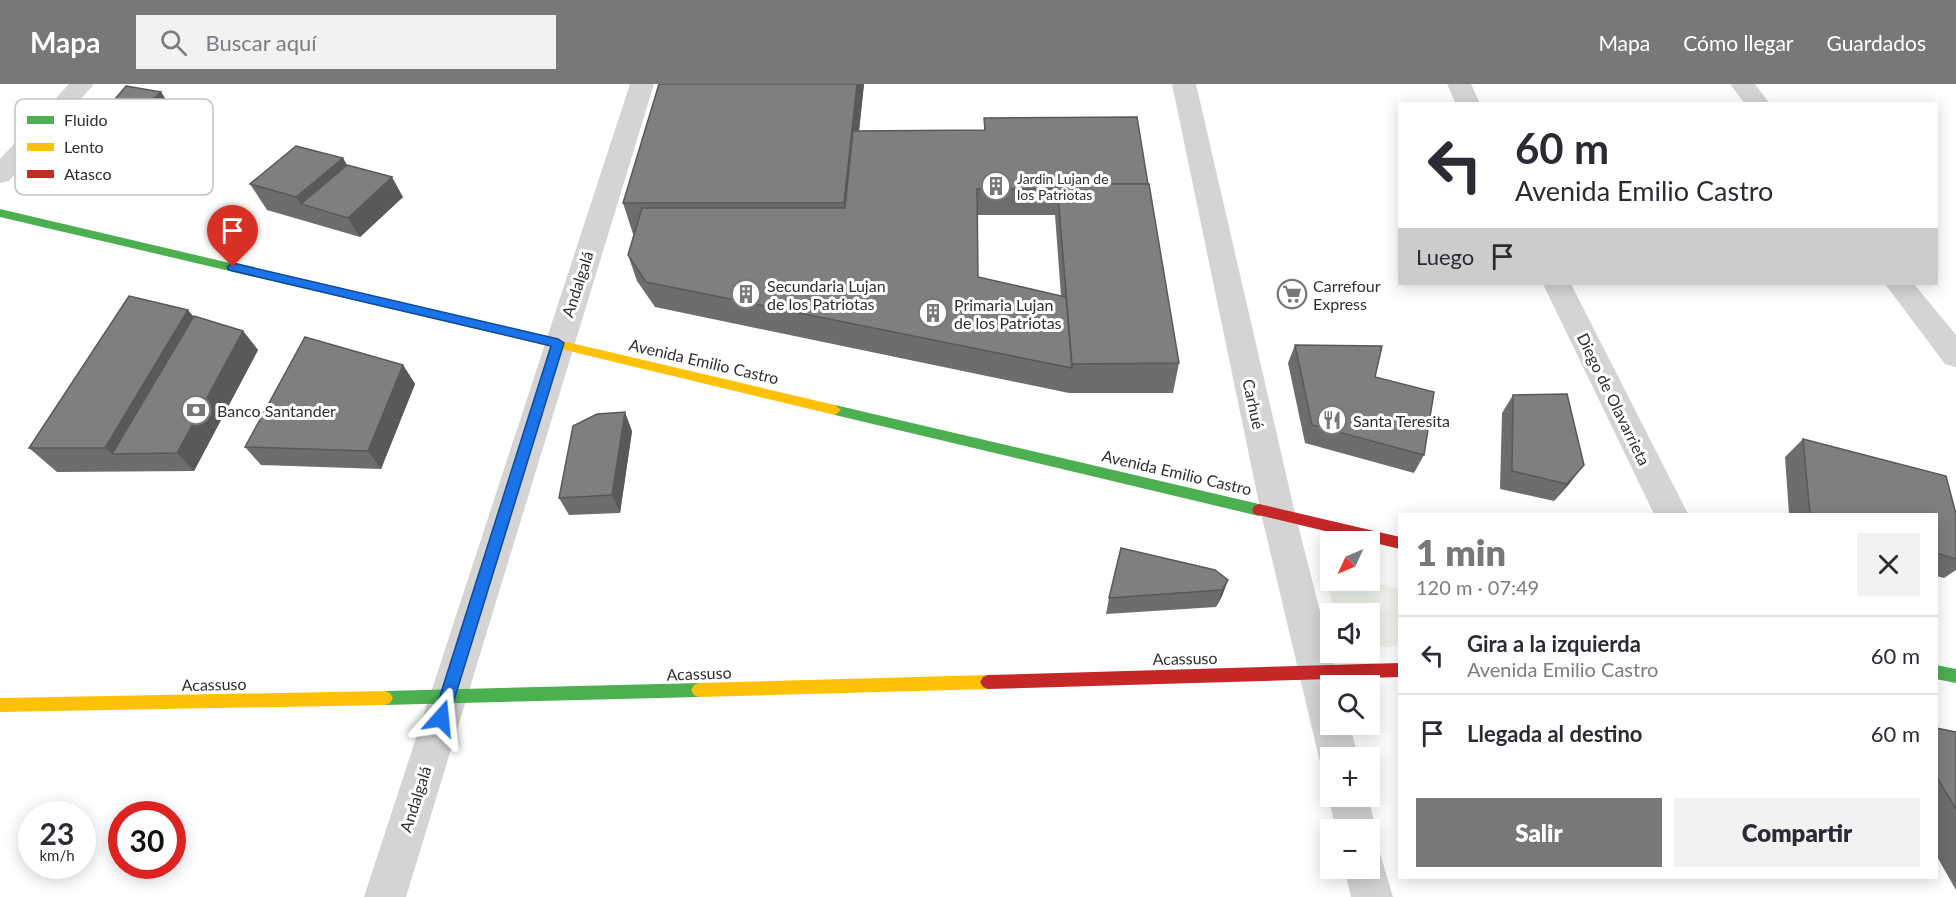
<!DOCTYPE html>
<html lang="es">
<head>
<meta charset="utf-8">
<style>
	body { margin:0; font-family:Lato,sans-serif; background:#f2f2f3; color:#2b2b33; height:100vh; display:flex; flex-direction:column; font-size:22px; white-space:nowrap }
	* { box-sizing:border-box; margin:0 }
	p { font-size:20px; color:#7c7c81 }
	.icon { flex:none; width:33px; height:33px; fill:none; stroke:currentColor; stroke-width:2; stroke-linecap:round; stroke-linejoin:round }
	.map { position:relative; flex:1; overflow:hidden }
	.details { position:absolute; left:1398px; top:429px; width:540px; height:366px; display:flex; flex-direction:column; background:#fff; border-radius:0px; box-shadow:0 3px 15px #0003 }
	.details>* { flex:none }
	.guide { position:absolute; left:1398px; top:18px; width:540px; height:183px; border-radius:0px; box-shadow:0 3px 15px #0003; background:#fff; color:#2b2b33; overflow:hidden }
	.needle { width:39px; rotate:226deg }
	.buttons { position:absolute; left:1320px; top:447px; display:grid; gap:12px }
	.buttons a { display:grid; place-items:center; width:60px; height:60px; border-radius:0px; background:#fff; box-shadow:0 3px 15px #0003; font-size:30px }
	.speed { position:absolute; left:18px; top:717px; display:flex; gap:12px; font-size:30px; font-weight:700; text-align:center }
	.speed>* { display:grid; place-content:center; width:78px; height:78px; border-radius:50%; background:#fff; box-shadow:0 3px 15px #0003; line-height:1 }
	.speed small { font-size:15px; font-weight:400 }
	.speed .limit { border:9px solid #d22; background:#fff; color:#111 }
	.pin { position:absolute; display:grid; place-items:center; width:51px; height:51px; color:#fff; margin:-62px -26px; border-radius:50% 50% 50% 0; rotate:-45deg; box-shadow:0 0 6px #0007 }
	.pin .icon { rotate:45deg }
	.me { position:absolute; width:66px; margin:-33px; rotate:18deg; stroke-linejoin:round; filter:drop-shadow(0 0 4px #0008) }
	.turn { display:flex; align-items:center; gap:21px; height:126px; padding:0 18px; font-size:27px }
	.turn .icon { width:78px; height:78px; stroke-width:2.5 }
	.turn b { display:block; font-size:42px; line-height:51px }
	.then { display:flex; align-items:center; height:57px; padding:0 18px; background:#0003; gap:12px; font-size:22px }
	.round { display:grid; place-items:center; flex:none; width:63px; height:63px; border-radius:0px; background:#f2f2f3 }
	.headline { display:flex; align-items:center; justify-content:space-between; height:102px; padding:0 18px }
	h1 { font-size:36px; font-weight:800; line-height:45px; color:#787878 }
	.button { display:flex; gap:12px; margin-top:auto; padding:12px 18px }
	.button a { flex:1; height:69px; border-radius:0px; background:#787878; color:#fff; font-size:24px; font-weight:800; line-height:69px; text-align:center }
	.button a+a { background:#f2f2f3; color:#2b2b33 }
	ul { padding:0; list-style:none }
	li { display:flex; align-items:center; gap:18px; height:78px; padding:0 18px; border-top:2px solid #e1e1e2 }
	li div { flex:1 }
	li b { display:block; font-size:22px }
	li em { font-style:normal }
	header { display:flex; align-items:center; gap:36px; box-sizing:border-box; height:84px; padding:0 30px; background:#787878; color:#fff }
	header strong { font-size:28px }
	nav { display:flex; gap:33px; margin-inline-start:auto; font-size:21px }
	.search { width:420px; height:54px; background:#f2f2f3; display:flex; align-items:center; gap:15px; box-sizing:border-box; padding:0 21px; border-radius:0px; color:#7c7c81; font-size:22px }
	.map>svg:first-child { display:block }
	.green { fill:#f0f4ec }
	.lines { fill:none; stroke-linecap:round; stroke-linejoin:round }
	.street { fill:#d4d4d4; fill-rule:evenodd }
	.fast { fill:#4caf50; fill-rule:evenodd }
	.slow { fill:#ffc107; fill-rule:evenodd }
	.jam { fill:#c62828; fill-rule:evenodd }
	.wall { fill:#6d6d6d; fill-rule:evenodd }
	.shaded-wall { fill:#595959 }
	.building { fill:#7f7f7f; stroke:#595959; stroke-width:1.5 }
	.route { fill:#1a73e8; stroke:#114b97; stroke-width:1.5 }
	.labels { text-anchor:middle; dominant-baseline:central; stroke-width:6; stroke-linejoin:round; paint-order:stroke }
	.far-poi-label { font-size:14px; fill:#2f2f2f; stroke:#fff; text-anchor:start }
	.street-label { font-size:16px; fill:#2f2f2f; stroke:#fff }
	.poi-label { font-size:16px; fill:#2f2f2f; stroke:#fff; text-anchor:start }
	.key { fill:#fff; stroke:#c1c1c1; stroke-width:1.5 }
	.key-label { font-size:16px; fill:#2f2f2f }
</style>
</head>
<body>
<header>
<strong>Mapa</strong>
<div class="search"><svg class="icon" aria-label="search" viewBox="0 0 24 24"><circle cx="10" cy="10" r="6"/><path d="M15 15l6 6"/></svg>Buscar aquí</div>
<nav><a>Mapa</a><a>Cómo llegar</a><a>Guardados</a></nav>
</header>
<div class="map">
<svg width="1956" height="813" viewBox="0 0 1956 813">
	<rect width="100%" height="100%" fill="#fff"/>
	<polygon class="green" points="1322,484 1330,486 1330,496 1369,497 1399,505 1399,562 1370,564 1370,530 1335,529"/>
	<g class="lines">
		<g class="street">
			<polygon points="69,0 94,0 9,97 0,99 0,75"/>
			<polygon points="630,0 654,0 406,813 364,813"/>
			<polygon points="1172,0 1196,0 1295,429 1339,602 1330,602 1330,640 1350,640 1358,674 1330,674 1330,689 1325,687 1319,674 1261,429"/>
			<polygon points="1447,0 1471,0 1480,20 1456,20"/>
			<polygon points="1730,0 1755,0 1770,20 1745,20"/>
			<polygon points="1543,200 1571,200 1688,430 1654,430"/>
			<polygon points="1885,200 1914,200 1956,251 1956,283 1945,280"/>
			<polygon points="1330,706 1330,712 1368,712 1376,746 1370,760 1370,746 1336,746 1328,712"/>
			<polygon points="1370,765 1380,769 1393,813 1351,813 1344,784 1370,784"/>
		</g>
		<g class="fast">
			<polygon points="0,125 498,242 504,246 498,250 0,133"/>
			<polygon points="835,321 1259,420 1264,422 1266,426 1264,430 1259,432 835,331 829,326"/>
			<polygon points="1936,581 1956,585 1956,599 1936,595"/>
			<polygon points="699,599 704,601 707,606 704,611 699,613 385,621 380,619 377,614 380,609 385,607"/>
		</g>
		<g class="slow">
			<polygon points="498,242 835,321 841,326 835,331 494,249 492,246 494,243"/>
			<polygon points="988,591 993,593 996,598 993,603 988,605 699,613 694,611 691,606 694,601 699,599"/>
			<polygon points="385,607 390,609 393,614 390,619 385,621 0,628 0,614"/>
		</g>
		<g class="jam">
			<polygon points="1259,420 1400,453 1400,465 1254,430 1252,426 1254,422"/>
			<polygon points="1400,579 1400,593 988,605 983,603 980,598 983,593 988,591"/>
		</g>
	</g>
	<g class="wall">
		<path d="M 659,0 L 864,0 L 859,47 L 984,46 L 984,34 L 1148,100 L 1179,279 L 1173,309 L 1069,309 L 655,223 L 637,197 L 628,171 L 634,150 L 633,150 L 623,119 ZM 978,131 L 1055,131 L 1061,212 L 978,193 Z"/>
		<polygon points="161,8 168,19 151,34 197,53 130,108 90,93 82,83"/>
		<polygon points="347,81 403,113 360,153 267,126 250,100"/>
		<polygon points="194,232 243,247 258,266 194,387 57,388 29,364"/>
		<polygon points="1295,261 1424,371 1414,389 1305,359 1288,279"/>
		<polygon points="403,281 415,300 381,385 261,381 245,363"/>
		<polygon points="1513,311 1570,399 1554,417 1500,405 1502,329"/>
		<polygon points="632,347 620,429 569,431 559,414"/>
		<polygon points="1803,355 1956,430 1956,486 1944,494 1936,492 1936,430 1789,430 1785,373"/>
		<polygon points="1228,496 1222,512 1216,523 1106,530 1109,514"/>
		<polygon points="1936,644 1956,648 1956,806 1936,771"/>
	</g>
	<g class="shaded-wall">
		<polygon points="857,0 864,0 848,150 844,119"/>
		<polygon points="161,8 168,19 143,41 135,31"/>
		<polygon points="190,43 197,53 130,108 122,98"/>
		<polygon points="343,74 358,100 301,120 296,113"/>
		<polygon points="392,93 403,113 360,153 348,134"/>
		<polygon points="188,226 209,251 112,370 105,364"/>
		<polygon points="243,247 258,266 194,387 177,369"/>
		<polygon points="403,281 415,300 381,385 368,367"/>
		<polygon points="625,328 632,347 620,429 612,411"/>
		<polygon points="1584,381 1570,399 1554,417 1567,400"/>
		<polygon points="1228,496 1222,512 1216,523 1222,506"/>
	</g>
	<g class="building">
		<polygon points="659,0 857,0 844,119 623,119"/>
		<polygon points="126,2 161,8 135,31 190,43 122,98 82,83 72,66"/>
		<polygon points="1137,33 1148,100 1057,100 1056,105 977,105 978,193 1066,213 1072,284 646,198 628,171 642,124 845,124 853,47 985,46 984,34"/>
		<polygon points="296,62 343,74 296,113 250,100"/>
		<polygon points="347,81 392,93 348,134 301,120"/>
		<polygon points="1057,100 1149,100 1179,279 1072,280"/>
		<polygon points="129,212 188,226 105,364 29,364"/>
		<polygon points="194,232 243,247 177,369 112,370"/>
		<polygon points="305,253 403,281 368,367 245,363"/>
		<polygon points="1295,261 1382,262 1375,293 1434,308 1424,371 1312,341"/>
		<polygon points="1567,310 1584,381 1567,400 1512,387 1513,311"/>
		<polygon points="625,328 612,411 559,414 573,342 597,330"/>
		<polygon points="1803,355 1946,392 1956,430 1956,475 1936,469 1936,430 1810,430"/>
		<polygon points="1121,464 1215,486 1228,496 1222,506 1109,514"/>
		<polygon points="1936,644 1956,648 1956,725 1936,692"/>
	</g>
	<polygon class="route" points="233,179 558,255 564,259 447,639 441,641 436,639 433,634 551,262 229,186 227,183"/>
	<defs>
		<g id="building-ring" transform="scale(1.5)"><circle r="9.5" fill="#fff" stroke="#787878" stroke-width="1.5"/><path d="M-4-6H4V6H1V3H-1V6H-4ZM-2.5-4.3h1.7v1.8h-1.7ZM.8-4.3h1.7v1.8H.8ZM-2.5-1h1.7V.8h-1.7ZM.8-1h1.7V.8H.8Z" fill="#787878"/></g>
		<g id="supermarket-ring" transform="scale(1.5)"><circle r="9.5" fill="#fff" stroke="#787878" stroke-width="1.5"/><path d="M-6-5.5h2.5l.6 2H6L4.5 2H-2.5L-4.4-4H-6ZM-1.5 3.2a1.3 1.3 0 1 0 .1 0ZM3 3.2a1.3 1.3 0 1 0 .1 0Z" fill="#787878"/></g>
		<g id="bank-ring" transform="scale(1.5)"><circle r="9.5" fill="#fff" stroke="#787878" stroke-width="1.5"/><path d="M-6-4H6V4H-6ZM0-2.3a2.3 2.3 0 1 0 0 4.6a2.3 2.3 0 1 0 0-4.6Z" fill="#787878"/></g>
		<g id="restaurant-ring" transform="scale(1.5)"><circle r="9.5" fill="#fff" stroke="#787878" stroke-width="1.5"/><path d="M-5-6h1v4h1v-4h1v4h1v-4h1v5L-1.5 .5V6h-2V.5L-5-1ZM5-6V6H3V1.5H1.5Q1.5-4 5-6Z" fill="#787878"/></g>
	</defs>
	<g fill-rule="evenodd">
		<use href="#building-ring" x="996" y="102"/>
		<use href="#building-ring" x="746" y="210"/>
		<use href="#supermarket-ring" x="1292" y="210"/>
		<use href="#building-ring" x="933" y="229"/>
		<use href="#bank-ring" x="196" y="326"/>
		<use href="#restaurant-ring" x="1332" y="336"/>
	</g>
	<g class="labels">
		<g class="far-poi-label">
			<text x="1017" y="94">Jardin Lujan de<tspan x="1017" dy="16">los Patriotas</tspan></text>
		</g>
		<g class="street-label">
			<text transform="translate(577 200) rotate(-72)">Andalgalá</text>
			<text transform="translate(704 277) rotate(13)">Avenida Emilio Castro</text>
			<text transform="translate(1614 315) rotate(64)">Diego de Olavarrieta</text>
			<text transform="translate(1254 320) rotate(78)">Carhué</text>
			<text transform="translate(1177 388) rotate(13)">Avenida Emilio Castro</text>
			<text transform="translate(1185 574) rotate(-1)">Acassuso</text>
			<text transform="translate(699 589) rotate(-2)">Acassuso</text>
			<text transform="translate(214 600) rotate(-1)">Acassuso</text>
			<text transform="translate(415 715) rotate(-72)">Andalgalá</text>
		</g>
		<g class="poi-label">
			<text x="767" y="201">Secundaria Lujan<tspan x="767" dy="18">de los Patriotas</tspan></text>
			<text x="1313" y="201">Carrefour<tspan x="1313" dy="18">Express</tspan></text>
			<text x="954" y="220">Primaria Lujan<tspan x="954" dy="18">de los Patriotas</tspan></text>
			<text x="217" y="326">Banco Santander</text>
			<text x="1353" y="336">Santa Teresita</text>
		</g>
	</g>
	<rect x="15" y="15" width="198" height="96" rx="9" class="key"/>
	<rect x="27" y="32" width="27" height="8" fill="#4caf50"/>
	<rect x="27" y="59" width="27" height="8" fill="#ffc107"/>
	<rect x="27" y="86" width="27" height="8" fill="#c62828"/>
	<g class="key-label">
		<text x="64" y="42">Fluido</text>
		<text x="64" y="69">Lento</text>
		<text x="64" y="96">Atasco</text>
	</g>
</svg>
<div class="buttons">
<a><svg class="needle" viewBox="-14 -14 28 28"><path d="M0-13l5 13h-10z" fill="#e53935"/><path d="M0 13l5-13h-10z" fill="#7c7c81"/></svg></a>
<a><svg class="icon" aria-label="sound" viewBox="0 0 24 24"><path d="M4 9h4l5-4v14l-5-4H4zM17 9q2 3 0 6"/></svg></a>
<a><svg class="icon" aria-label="search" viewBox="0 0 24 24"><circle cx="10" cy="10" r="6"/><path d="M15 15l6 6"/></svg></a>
<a>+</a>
<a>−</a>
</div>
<div class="speed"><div>23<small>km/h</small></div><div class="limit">30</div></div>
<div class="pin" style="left:233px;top:183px;background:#d93025"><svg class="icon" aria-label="arrive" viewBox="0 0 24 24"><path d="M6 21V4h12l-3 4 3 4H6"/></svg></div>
<svg class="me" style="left:441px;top:634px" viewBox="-20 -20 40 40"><path d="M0-17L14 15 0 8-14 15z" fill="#1a73e8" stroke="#fff" stroke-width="4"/></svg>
<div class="guide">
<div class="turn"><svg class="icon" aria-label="left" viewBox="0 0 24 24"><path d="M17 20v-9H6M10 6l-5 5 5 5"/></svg><div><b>60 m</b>Avenida Emilio Castro</div></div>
<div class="then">Luego<svg class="icon" aria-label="arrive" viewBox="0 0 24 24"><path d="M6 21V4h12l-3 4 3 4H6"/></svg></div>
</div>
<section class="details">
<div class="headline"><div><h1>1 min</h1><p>120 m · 07:49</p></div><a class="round"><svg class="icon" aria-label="close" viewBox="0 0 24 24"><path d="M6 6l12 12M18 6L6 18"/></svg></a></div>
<ul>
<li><svg class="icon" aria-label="left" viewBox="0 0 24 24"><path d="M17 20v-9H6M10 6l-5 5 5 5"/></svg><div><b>Gira a la izquierda</b><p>Avenida Emilio Castro</p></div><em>60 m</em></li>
<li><svg class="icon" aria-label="arrive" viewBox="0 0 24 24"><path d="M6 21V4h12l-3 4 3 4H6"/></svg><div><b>Llegada al destino</b></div><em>60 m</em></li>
</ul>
<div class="button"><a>Salir</a><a>Compartir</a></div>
</section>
</div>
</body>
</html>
